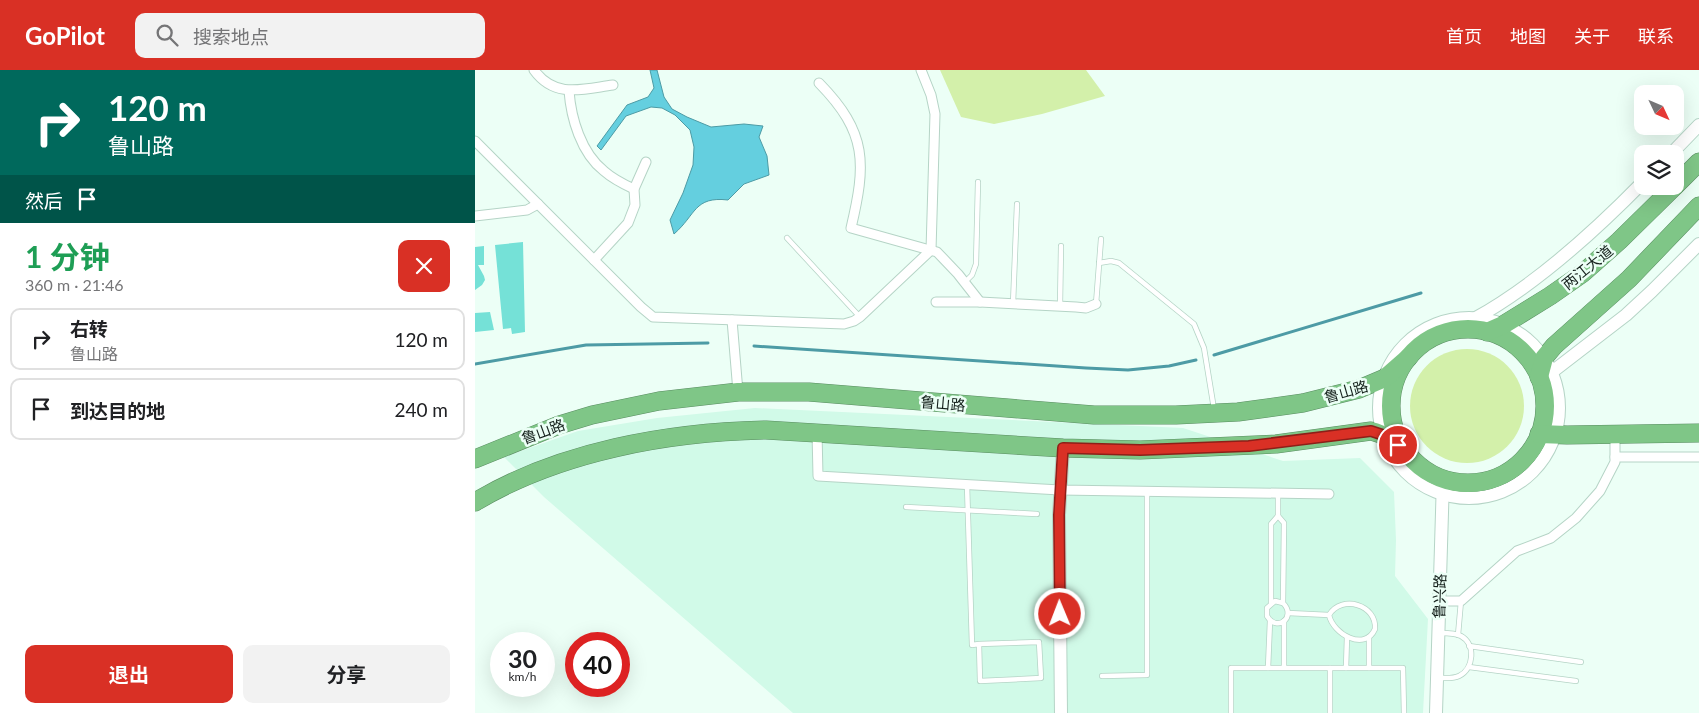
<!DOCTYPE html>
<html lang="zh">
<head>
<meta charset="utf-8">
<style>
	body { margin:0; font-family:Lato,"Noto Sans SC",sans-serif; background:#f2f2f2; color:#202124; height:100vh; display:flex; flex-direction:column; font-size:19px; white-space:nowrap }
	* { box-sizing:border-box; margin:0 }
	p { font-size:16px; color:#757577 }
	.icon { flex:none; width:28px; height:28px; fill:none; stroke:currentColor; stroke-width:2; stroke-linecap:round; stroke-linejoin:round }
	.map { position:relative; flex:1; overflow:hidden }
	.panel { display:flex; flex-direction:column; background:#fff; width:475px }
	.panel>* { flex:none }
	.guide { background:#00695c; color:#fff; overflow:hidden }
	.needle { width:32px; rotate:134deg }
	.fabs { position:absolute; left:1159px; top:15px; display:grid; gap:10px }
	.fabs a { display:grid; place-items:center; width:50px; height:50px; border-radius:10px; background:#fff; box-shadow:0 5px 20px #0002; font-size:25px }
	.speed { position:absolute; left:15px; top:562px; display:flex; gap:10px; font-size:25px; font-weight:700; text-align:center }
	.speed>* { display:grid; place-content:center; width:65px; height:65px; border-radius:50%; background:#fff; box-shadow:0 5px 20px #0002; line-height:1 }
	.speed small { font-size:12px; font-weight:400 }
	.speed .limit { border:8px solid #d22; background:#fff; color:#111 }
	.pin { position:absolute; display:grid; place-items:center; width:42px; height:42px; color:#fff; margin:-21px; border:2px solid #fff; border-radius:50%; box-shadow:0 1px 5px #0007 }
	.me { position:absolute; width:55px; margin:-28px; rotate:359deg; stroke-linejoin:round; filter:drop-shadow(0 0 4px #0008) }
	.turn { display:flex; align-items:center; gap:18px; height:105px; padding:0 25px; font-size:22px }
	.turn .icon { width:65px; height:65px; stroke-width:2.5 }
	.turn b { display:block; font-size:35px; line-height:42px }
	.then { display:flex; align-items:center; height:48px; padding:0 25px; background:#0003; gap:10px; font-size:19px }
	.round { display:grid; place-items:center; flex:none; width:52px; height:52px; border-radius:10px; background:#f2f2f2 }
	.summary { display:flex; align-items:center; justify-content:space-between; height:85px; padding:0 25px }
	h1 { font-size:30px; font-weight:700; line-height:38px; color:#1e9e55 }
	.button { display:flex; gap:10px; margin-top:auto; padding:10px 25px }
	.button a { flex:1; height:58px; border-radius:10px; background:#d93025; color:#fff; font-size:20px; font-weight:700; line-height:58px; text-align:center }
	.button a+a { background:#f2f2f2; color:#202124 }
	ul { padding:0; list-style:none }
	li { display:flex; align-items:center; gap:15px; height:62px; margin:0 10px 8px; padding:0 15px; border:2px solid #e0e0e0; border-radius:10px }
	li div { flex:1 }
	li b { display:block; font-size:19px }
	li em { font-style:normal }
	header { display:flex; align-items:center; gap:30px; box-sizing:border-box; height:70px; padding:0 25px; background:#d93025; color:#fff }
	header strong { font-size:24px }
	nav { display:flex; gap:28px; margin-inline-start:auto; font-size:18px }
	.search { width:350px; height:45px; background:#f2f2f2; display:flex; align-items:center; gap:12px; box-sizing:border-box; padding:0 18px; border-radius:10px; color:#757577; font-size:19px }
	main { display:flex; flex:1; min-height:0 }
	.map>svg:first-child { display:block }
	.built { fill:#d1fae8 }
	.green { fill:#d3f0aa }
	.water { fill:#64cfdf; stroke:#4d9ba5 }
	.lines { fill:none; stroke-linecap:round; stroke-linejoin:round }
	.stream { stroke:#4d9ba5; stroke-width:3 }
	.building { fill:#75e1d7 }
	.lane-casing { stroke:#b5d4c6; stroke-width:6 }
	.street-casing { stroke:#b5d4c6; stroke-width:11 }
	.secondary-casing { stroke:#b5d4c6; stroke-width:14 }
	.highway-casing { stroke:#5a8d62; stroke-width:19 }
	.lane { stroke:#fff; stroke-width:4.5 }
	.street { stroke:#fff; stroke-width:9 }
	.secondary { stroke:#fff; stroke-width:12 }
	.highway { stroke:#7fc687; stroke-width:18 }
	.route-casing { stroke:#8d1f18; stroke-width:12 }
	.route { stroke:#d93025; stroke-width:9 }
	.labels { text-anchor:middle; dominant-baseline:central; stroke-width:5; stroke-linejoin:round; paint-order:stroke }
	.street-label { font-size:15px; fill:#16221d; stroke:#ecfff6 }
</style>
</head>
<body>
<header>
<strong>GoPilot</strong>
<div class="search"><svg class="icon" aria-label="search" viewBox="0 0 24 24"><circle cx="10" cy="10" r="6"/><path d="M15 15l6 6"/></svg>搜索地点</div>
<nav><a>首页</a><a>地图</a><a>关于</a><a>联系</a></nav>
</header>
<main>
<section class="panel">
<div class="guide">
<div class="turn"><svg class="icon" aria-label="right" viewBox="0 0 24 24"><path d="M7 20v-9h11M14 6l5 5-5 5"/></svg><div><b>120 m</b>鲁山路</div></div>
<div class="then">然后<svg class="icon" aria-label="arrive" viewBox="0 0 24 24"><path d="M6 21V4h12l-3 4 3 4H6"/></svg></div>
</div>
<div class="summary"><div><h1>1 分钟</h1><p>360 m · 21:46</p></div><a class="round" style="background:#d93025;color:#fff"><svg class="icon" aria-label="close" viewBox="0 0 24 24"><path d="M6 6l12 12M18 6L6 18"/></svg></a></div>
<ul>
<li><svg class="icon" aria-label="right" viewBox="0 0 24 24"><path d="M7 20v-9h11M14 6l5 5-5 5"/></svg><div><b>右转</b><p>鲁山路</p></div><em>120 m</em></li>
<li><svg class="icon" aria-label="arrive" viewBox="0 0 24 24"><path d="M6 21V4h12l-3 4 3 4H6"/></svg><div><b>到达目的地</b></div><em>240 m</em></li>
</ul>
<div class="button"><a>退出</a><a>分享</a></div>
</section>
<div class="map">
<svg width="1224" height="643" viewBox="0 0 1224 643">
	<rect width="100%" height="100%" fill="#ecfff6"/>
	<polygon class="built" points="280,338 708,358 808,391 885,388 919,422 921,470 920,506 953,549 948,643 318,643 69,427 29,387 103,361 182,348"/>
	<g class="green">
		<polygon points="465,0 611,0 630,26 567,44 519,54 486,47"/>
		<circle cx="992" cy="336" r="57"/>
	</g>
	<path class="water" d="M 175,0 L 182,0 L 189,27 L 197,39 L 212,47 L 236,57 L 269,54 L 288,56 L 284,67 L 292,86 L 294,105 L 269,114 L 253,130 C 219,126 221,145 199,164 L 195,150 L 208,123 L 218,95 L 219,77 L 215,60 L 200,45 L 187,38 L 176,37 L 151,46 L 126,80 L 122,76 L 152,35 L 173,27 L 179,18 Z"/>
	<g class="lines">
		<g class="stream">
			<polyline points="279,276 611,298 653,300 694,296 721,290"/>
			<polyline points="739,285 946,223"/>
			<polyline points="0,294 111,275 233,273"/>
		</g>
	</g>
	<g class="building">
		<polygon points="48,172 50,262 37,264 36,258 28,259 20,175"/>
		<polygon points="9,176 9,195 3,195 9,206 10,210 7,215 0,220 0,177"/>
		<polygon points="15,242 19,260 0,262 0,243"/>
	</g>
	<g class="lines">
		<g class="lane-casing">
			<g id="lane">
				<polyline points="312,168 385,247"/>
				<polyline points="624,193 636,191 644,193 719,254 729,278 739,339"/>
				<polyline points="490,212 497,205 501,194 503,112"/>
				<polyline points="538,234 542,134"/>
				<polyline points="621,234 626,169"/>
				<polyline points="585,237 586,176"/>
				<polyline points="492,415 497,575 504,574 564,572 566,608 505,611 504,574"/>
				<polyline points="431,437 562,444"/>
				<path d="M 803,446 L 809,453 L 808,533 C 822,547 802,563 792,546 L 792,538 L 800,531 L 808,533"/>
				<polyline points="796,533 796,454 803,446 803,423"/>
				<path d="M 813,543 L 854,545 C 858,564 890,582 900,559 C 902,535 867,524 854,545"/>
				<polyline points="983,565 986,531"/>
				<polyline points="894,567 894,598"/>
				<polyline points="994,576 1106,592"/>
				<polyline points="809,597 809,551"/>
				<polyline points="994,597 1101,611"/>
				<polyline points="793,598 795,551"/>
				<polyline points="871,598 872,567"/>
				<polyline points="627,606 672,605 672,422"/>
				<path d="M 964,608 C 970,608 978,609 984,606 C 999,599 1001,574 986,566 C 980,563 972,563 966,563"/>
				<polyline points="756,643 756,598 928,598 929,643"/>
				<polyline points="855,643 855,598"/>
			</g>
		</g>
		<g class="street-casing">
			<g id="street">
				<path d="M 59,0 C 80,29 108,19 138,15"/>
				<path d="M 344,13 C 393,63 391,94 376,158 L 462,182 L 483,204 L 505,232"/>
				<path d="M 94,21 C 96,48 106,83 129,101 C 138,109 148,114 159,119"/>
				<polyline points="0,71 166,237 178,247 369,254 379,251 385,247 456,180 460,44 456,25 446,0"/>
				<polyline points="0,146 52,140 63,134"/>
				<polyline points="119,190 153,153 160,135 159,119 171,92"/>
				<polyline points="461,232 505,232 601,237 611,238 621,234"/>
				<polyline points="257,250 263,322"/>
				<polyline points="342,362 343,406 585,420 854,424"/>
				<polyline points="1140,387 1224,387"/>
				<polyline points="964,531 986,531 1042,481 1076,468 1101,448 1125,421 1140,392 1140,364"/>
			</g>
		</g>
		<g class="secondary-casing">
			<g id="secondary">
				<polyline points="1196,84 1224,55"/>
				<circle cx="994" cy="338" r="90"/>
				<path d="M 999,249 C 1061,215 1119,162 1168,112"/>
				<polyline points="1077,302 1151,245 1177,221 1224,174"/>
				<polyline points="586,643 584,445 588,378"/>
				<polyline points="961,643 968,409"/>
			</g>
		</g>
		<g class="highway-casing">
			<g id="highway">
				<polyline points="1200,116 1224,92"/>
				<circle cx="993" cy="336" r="77"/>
				<polyline points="1012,262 1028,255 1075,226 1108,203 1144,171 1200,116"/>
				<polyline points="1064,307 1069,288 1079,276 1154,209 1224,136"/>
				<polyline points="1064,364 1092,365 1224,363"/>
				<polyline points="0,389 84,355 117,345 184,331 263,322 334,322 619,345 701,345 763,342 828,333 884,319 910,308 934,287"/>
				<path d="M 0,432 C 85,381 194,362 291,360 L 588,378 L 665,380 L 801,374 L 896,361 C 910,364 920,373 931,382"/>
			</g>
		</g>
		<use href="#lane" class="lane"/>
		<use href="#street" class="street"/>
		<use href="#secondary" class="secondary"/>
		<use href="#highway" class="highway"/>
	</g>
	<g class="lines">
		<g class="route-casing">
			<polyline id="route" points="585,544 584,445 588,378 665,380 774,376 896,361 908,365 923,375"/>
		</g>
		<use href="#route" class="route"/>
	</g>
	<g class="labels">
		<g class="street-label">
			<text transform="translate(1112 197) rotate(-39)">两江大道</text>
			<text transform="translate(871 321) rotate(-16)">鲁山路</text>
			<text transform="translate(468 333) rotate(5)">鲁山路</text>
			<text transform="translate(68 361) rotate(-20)">鲁山路</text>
			<text transform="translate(964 526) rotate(-88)">鲁兴路</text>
		</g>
	</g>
</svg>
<div class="fabs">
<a><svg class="needle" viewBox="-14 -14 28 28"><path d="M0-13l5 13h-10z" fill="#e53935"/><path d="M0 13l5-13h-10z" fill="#757577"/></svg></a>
<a><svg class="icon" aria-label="layers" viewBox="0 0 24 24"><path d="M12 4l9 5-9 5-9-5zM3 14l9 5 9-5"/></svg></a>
</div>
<div class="speed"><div>30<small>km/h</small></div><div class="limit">40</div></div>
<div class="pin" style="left:923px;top:375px;background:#d93025"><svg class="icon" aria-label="arrive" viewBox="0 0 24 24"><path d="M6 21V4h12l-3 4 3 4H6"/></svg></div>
<svg class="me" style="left:585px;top:544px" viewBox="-20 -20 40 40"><circle r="17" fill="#d93025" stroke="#fff" stroke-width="3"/><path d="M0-11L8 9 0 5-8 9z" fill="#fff"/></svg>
</div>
</main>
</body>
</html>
